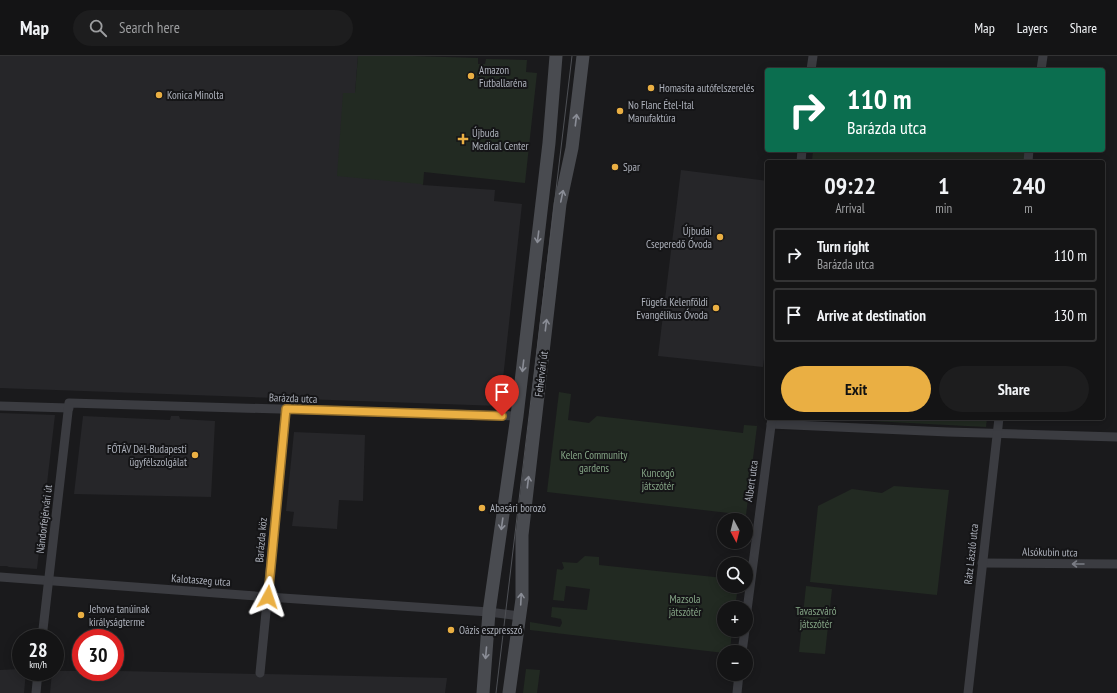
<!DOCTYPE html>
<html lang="en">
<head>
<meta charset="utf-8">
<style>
	body { margin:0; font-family:"PT Sans Narrow",sans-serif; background:#1d1d1e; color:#f1f3f6; height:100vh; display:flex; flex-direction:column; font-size:15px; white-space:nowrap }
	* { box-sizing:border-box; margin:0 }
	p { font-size:13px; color:#9d9ea0 }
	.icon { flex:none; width:22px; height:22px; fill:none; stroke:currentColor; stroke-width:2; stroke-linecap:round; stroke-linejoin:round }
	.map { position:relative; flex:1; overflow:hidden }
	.sheet { position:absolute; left:765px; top:104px; width:340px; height:260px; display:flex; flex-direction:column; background:#141415; border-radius:4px; box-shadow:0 2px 10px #0003,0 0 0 1px #333334 }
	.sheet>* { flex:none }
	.top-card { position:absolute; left:765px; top:12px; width:340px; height:84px; border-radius:4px; box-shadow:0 2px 10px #0003,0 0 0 1px #333334; background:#0b6e4f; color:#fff; overflow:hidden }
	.needle { width:26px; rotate:173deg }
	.fabs { position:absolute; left:717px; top:457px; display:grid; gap:8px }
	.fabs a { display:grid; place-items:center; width:36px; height:36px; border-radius:50%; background:#141415; box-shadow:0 2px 10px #0003,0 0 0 1px #333334; font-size:20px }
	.speed { position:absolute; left:12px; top:573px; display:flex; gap:8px; font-size:20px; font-weight:700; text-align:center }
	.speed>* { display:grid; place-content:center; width:52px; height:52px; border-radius:50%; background:#141415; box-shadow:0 2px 10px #0003,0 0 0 1px #333334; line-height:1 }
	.speed small { font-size:10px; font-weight:400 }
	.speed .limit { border:6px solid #d22; background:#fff; color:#111 }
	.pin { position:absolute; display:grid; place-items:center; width:34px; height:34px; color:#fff; margin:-41px -17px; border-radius:50% 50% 50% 0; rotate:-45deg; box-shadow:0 0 4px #0007 }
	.pin .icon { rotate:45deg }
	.me { position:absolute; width:44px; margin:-22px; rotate:5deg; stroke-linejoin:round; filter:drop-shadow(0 0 3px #0008) }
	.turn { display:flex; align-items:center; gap:14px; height:84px; padding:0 16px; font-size:18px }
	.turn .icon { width:52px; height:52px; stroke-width:2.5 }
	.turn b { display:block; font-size:28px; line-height:34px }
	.eta { display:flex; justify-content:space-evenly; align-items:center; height:68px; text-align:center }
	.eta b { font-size:24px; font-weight:700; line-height:28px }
	.button { display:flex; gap:8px; margin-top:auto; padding:8px 16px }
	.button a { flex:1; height:46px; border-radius:24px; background:#eaaf43; color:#111; font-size:16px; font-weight:700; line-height:46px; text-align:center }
	.button a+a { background:#1d1d1e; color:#f1f3f6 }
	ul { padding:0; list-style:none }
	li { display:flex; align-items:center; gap:12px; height:54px; margin:0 8px 6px; padding:0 8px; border:2px solid #333334; border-radius:4px }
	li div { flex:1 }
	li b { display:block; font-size:15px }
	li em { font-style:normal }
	header { display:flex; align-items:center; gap:24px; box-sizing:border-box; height:56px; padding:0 20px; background:#141415; border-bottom:1px solid #333334 }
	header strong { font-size:19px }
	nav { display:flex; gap:22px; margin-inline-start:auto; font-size:14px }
	.search { width:280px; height:36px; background:#1d1d1e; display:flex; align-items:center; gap:10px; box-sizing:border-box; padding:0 14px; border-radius:22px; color:#9d9ea0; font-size:15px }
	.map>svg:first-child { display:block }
	.built { fill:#262629 }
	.green { fill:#222a22 }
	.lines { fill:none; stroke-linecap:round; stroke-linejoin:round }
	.street { stroke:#3b3c41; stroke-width:9 }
	.secondary { stroke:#494b50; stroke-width:13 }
	.tram { stroke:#4e5055; stroke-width:1 }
	.oneway { stroke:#8a8d96 }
	.oneway2 { stroke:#7a7c84 }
	.route-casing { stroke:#98722c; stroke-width:10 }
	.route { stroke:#eaaf43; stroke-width:7 }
	.poi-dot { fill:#eaaf43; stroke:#151517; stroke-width:1.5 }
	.labels { text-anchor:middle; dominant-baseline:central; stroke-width:4; stroke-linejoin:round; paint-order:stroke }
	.poi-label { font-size:11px; fill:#adb1bb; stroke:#151517; text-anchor:start }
	.street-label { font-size:11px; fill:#adb1bb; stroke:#151517 }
	.park-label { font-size:11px; fill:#85a586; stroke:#151517 }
</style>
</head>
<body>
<header>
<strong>Map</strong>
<div class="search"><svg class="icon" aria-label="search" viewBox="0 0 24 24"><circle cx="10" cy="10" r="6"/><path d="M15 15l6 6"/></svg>Search here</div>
<nav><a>Map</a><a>Layers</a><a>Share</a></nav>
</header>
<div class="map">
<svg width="1117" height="637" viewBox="0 0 1117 637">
	<rect width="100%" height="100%" fill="#1a1a1c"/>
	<g class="built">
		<polygon points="0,0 358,0 355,38 343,37 423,129 495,134 494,145 522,148 500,350 0,332"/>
		<polygon points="681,114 767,125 767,277 763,311 658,300"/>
		<polygon points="0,357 55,359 37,513 9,511 7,510 0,510"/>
		<polygon points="83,360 170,364 171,360 179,360 180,363 215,365 211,441 74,438"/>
		<polygon points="294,376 365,379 363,445 339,444 337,473 292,470 294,456 286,455"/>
		<polygon points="21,613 21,616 26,616 24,637 0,637 0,614"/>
		<polygon points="55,615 120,615 447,622 445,637 50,637 52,616"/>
	</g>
	<g class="green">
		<polygon points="358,0 413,0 478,2 478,8 485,8 486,3 527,4 526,16 537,17 525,127 424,116 423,129 421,128 337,120 343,37 355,37"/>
		<polygon points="813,94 1029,94 1028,106 812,106"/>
		<polygon points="559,336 571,338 568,364 589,367 597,360 743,377 744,369 757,370 746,459 547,436"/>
		<polygon points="813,362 987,362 986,371"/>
		<polygon points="894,430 949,434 937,539 810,526 818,450 852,433 882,437"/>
		<polygon points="585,500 599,501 599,509 724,522 724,530 738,530 735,552 724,552 724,574 732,574 730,596 724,597 530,574 530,566 560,571 562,567 561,563 551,561 552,551 587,554 590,533 566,530 564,545 553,544 557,513 562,514 564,512 562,506 577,507"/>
		<polygon points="806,530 832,533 825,598 799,596"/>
		<polygon points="526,613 540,614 537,637 523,637"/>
	</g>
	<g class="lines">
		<g class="street">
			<polyline points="811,14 813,0"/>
			<polyline points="1041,14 1043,0"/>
			<polyline points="801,106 802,94"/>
			<polyline points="1028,106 1029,94"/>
			<polyline points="0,350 69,352"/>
			<polyline points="771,368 948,376 1117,381"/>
			<polyline points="982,507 1117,508"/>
			<polyline points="0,521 268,541 489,556 520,560"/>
			<polyline points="746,562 772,362"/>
			<polyline points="42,582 69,347 517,360"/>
			<polyline points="742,596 745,574"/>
			<polyline points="260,617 286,353"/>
			<polyline points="36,637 38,616"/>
			<polyline points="737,637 739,618"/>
			<polyline points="968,637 999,362"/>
		</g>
		<g class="secondary">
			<polyline points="483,637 489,556 517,360 549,87 556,0"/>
			<polyline points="509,637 522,543 522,479 560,148 572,92 583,0"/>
		</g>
		<polyline class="tram" points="496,637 572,0"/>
	</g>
	<defs><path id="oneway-shaft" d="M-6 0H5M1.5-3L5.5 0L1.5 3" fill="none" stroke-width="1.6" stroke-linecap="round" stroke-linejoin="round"/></defs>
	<g class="oneway">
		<use href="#oneway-shaft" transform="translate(576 64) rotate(-83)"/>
		<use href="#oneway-shaft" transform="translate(562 140) rotate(-78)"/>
		<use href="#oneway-shaft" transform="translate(538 181) rotate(97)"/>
		<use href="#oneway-shaft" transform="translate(546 269) rotate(-83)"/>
		<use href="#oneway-shaft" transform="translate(523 310) rotate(97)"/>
		<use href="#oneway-shaft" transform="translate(528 426) rotate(-83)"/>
		<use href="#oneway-shaft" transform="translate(502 468) rotate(98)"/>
		<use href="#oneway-shaft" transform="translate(521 543) rotate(-87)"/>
		<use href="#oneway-shaft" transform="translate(486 597) rotate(95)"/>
	</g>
	<use class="oneway2" href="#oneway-shaft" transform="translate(1078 508) rotate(180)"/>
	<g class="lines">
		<g class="route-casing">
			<polyline id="route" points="268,541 286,353 502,360"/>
		</g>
		<use href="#route" class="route"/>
	</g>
	<g class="poi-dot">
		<circle cx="471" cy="20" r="4"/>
		<circle cx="651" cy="32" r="4"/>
		<circle cx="159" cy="39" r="4"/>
		<circle cx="620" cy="55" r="4"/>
		<path d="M461 77h4v4h4v4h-4v4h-4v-4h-4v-4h4z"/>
		<circle cx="615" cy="111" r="4"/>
		<circle cx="720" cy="181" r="4"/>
		<circle cx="716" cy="252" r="4"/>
		<circle cx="195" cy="399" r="4"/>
		<circle cx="482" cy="452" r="4"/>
		<circle cx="81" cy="559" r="4"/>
		<circle cx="451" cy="574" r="4"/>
	</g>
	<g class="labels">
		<g class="poi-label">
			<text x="479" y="14">Amazon<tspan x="479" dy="13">Futballaréna</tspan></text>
			<text x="659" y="32">Homasita autófelszerelés</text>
			<text x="167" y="39">Konica Minolta</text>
			<text x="628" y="49">No Flanc Étel-Ital<tspan x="628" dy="13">Manufaktúra</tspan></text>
			<text x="472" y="77">Újbuda<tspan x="472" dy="13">Medical Center</tspan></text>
			<text x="623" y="111">Spar</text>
			<text x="712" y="175" text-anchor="end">Újbudai<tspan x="712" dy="13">Cseperedő Óvoda</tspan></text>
			<text x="708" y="246" text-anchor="end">Fügefa Kelenföldi<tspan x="708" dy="13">Evangélikus Óvoda</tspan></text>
			<text x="187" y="393" text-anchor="end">FŐTÁV Dél-Budapesti<tspan x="187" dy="13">ügyfélszolgálat</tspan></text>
			<text x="490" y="452">Abasári borozó</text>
			<text x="89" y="553">Jehova tanúinak<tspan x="89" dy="13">királyságterme</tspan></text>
			<text x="459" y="574">Oázis eszpresszó</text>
		</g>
		<g class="street-label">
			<text transform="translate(541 318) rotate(-83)">Fehérvári út</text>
			<text transform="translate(293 342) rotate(2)">Barázda utca</text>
			<text transform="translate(751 425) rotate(-82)">Albert utca</text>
			<text transform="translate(44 463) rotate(-83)">Nándorfejérvári út</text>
			<text transform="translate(261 484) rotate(-85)">Barázda köz</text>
			<text transform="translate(1050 496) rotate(1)">Alsókubin utca</text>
			<text transform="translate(971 498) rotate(-84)">Rátz László utca</text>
			<text transform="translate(201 524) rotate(4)">Kalotaszeg utca</text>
		</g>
		<g class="park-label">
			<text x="594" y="399">Kelen Community<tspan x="594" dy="13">gardens</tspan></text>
			<text x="658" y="417">Kuncogó<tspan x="658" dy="13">játszótér</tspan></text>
			<text x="685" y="543">Mazsola<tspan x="685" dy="13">játszótér</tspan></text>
			<text x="816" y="555">Tavaszváró<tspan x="816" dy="13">játszótér</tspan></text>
		</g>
	</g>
</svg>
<div class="fabs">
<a><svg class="needle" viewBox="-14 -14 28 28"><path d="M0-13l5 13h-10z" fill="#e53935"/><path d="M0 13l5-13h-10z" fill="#9d9ea0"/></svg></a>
<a><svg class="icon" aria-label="search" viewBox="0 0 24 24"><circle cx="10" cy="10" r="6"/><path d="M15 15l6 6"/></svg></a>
<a>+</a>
<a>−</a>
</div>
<div class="speed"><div>28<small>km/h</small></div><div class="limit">30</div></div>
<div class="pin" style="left:502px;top:360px;background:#d93025"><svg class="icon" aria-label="arrive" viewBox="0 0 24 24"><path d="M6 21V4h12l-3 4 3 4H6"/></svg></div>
<svg class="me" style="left:268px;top:541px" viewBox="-20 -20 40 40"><path d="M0-17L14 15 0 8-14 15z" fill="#eaaf43" stroke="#fff" stroke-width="4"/></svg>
<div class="top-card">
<div class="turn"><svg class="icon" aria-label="right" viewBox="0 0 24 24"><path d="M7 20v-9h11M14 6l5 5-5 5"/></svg><div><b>110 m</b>Barázda utca</div></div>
</div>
<section class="sheet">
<div class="eta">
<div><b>09:22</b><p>Arrival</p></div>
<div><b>1</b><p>min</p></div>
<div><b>240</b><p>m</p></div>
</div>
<ul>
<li><svg class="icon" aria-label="right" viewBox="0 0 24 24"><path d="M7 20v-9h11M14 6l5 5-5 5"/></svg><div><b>Turn right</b><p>Barázda utca</p></div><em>110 m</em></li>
<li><svg class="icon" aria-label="arrive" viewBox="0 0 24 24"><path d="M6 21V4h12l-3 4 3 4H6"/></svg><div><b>Arrive at destination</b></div><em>130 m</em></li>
</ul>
<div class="button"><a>Exit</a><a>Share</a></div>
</section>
</div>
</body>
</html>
